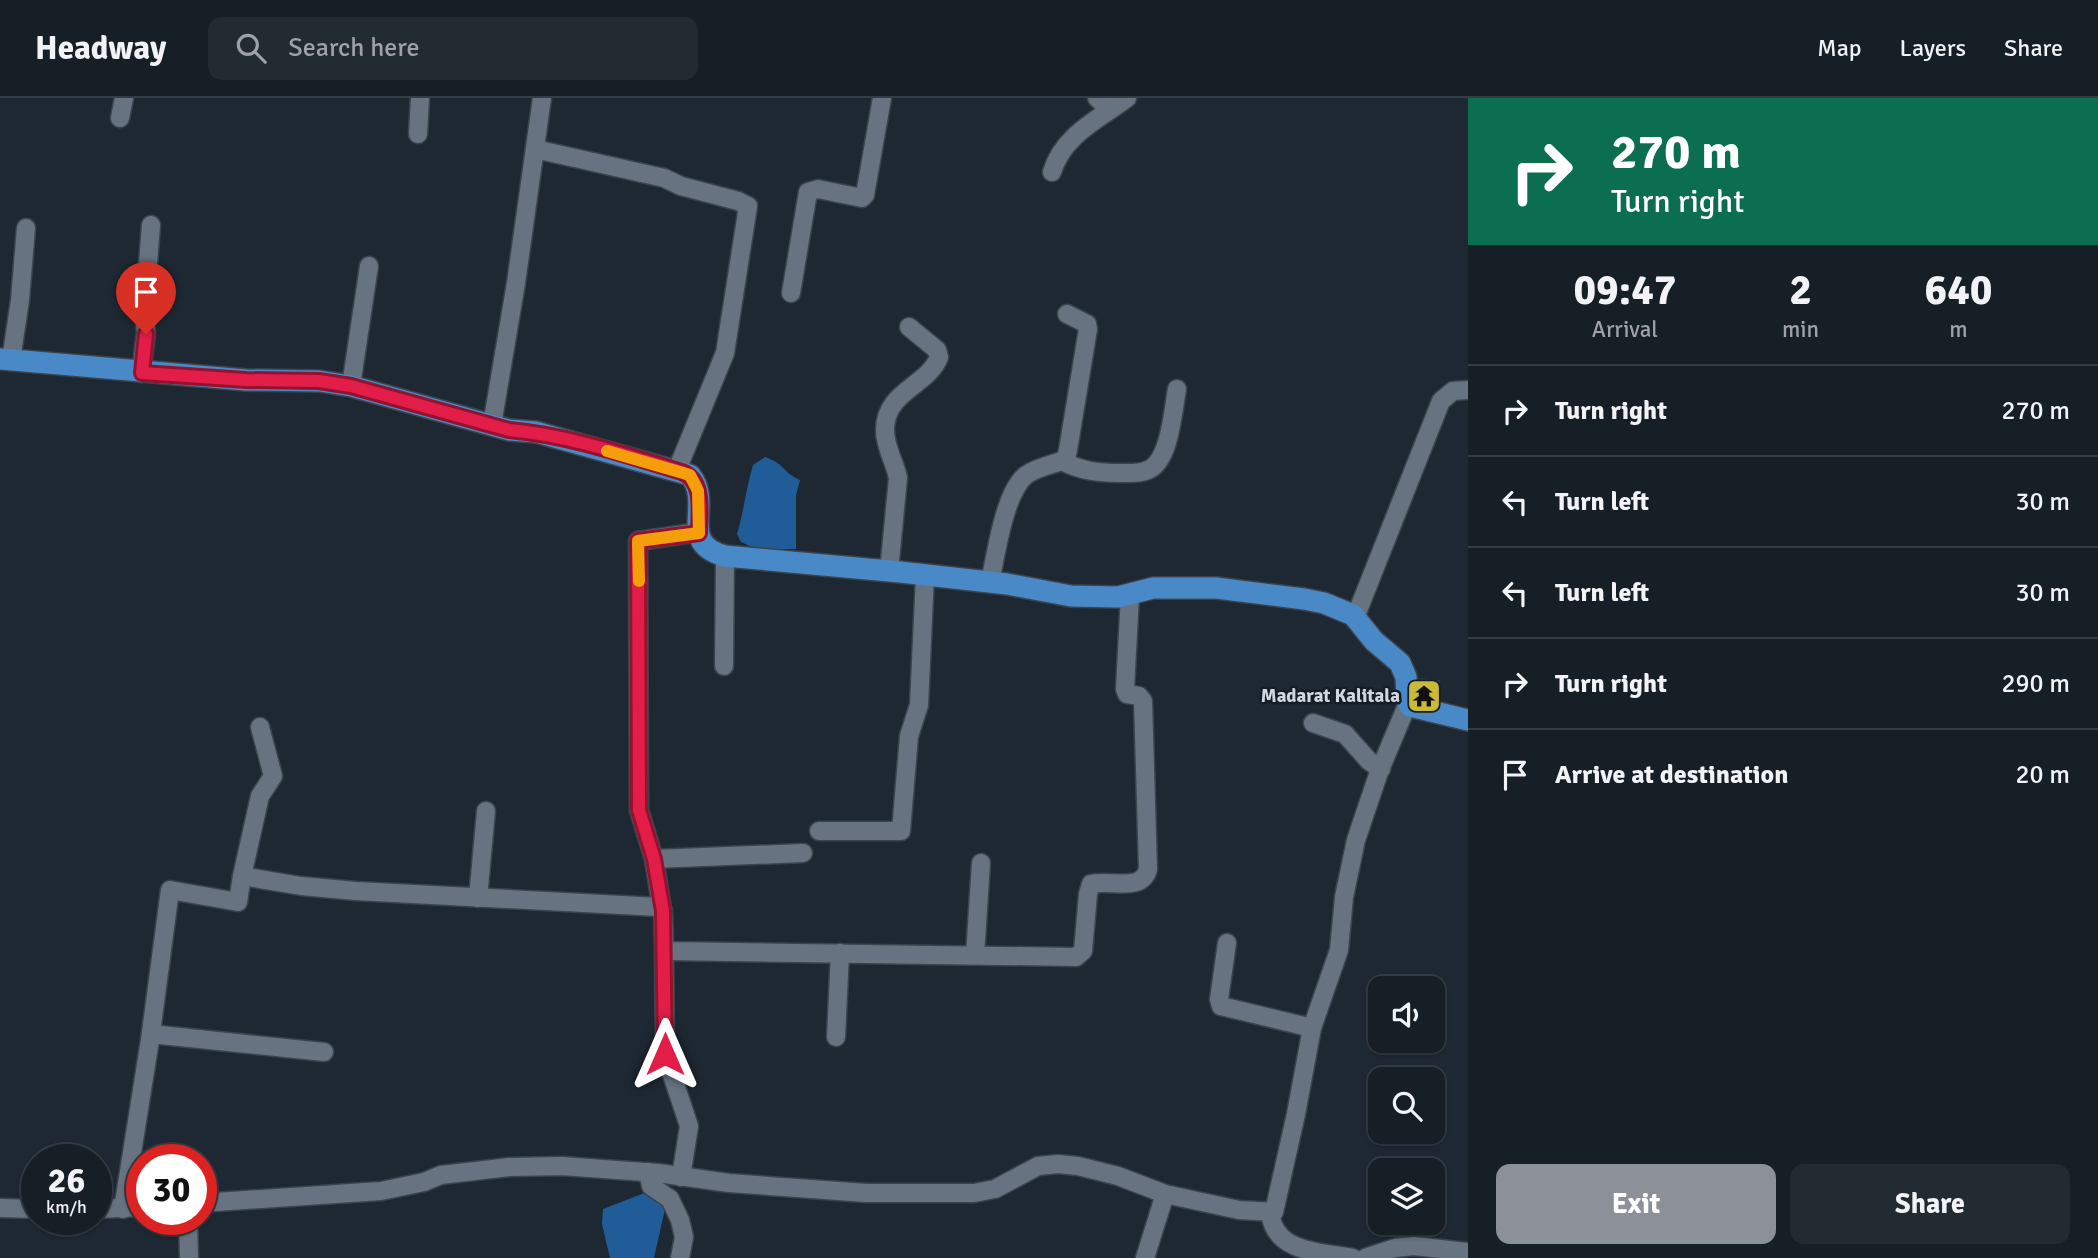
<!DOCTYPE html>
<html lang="en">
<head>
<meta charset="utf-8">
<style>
	body { margin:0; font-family:Signika,sans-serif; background:#232b32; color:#f1f3f6; height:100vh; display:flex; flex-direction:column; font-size:26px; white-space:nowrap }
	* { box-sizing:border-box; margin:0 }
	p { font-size:23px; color:#9ea2a7 }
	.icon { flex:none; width:38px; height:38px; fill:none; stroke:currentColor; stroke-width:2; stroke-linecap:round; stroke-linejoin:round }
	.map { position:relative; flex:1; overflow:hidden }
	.panel { display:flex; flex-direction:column; background:#161e26; width:630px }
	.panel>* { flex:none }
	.guide { background:#0b6e4f; color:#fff; overflow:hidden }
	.controls { position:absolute; left:1368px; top:878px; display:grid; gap:14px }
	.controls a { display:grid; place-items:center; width:77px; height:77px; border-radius:14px; background:#161e26; box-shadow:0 2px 5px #0004,0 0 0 2px #353c43; font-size:35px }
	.speed { position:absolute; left:21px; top:1046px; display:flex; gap:14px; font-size:35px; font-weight:700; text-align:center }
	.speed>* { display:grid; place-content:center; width:91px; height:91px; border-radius:50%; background:#161e26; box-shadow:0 2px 5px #0004,0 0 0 2px #353c43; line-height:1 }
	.speed small { font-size:18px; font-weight:400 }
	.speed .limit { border:10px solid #d22; background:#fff; color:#111 }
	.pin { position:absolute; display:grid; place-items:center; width:60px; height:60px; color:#fff; margin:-72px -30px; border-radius:50% 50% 50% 0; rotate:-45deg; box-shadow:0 0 7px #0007 }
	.pin .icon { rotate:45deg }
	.me { position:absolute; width:77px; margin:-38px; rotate:0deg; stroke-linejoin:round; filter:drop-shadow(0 0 5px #0008) }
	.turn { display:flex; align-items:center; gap:24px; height:147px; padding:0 28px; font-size:32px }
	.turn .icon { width:91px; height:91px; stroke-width:2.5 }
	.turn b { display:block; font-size:49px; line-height:60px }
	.eta { display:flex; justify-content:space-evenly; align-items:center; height:119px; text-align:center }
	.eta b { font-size:42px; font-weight:700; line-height:49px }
	.cta { display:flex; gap:14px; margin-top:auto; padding:14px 28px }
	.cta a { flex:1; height:80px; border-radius:14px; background:#8c9099; color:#fff; font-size:28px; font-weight:700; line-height:80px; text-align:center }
	.cta a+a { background:#232b32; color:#f1f3f6 }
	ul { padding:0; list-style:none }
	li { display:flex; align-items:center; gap:21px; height:91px; padding:0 28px; border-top:2px solid #353c43 }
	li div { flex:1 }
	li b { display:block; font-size:26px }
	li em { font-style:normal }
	header { display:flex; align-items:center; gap:42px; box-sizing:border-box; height:98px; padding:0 35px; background:#161e26; border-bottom:2px solid #353c43 }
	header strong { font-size:33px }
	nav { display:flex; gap:38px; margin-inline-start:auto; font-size:24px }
	.search { width:490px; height:63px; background:#232b32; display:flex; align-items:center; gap:18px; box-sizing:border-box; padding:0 24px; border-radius:14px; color:#9ea2a7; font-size:26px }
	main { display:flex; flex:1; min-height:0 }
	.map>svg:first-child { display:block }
	.water { fill:#205c98 }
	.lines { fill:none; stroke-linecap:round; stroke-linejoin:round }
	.minor-casing { stroke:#3b444d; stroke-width:21 }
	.major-casing { stroke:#3b444d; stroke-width:24 }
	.minor { stroke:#677381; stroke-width:18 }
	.major { stroke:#4a89c7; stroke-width:21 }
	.wall { fill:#37404b }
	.shaded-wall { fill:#2d343d }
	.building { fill:#404b57; stroke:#2d343d; stroke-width:2 }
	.route-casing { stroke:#92132f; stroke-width:18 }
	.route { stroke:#e11d48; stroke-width:12 }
	.slow { stroke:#f59e0b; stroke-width:12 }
	.labels { text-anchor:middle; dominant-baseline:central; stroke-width:5; stroke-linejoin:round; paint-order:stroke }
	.poi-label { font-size:19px; font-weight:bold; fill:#d0d7df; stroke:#141e29; text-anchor:end }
</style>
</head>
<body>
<header>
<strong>Headway</strong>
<div class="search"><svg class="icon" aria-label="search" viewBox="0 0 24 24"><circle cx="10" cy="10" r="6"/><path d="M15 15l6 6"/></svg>Search here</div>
<nav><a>Map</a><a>Layers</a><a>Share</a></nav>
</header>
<main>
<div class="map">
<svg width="1468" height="1160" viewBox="0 0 1468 1160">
	<rect width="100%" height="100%" fill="#1e2833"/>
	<g class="water">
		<path d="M 765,359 C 784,365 782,374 800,382 L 796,397 L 796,451 L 756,451 L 741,444 L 737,436 C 744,413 746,390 753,367 Z"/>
		<polygon points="647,1094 667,1102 654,1160 610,1160 602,1126 603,1111"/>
	</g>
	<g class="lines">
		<g class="minor-casing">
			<g id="minor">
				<polyline points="1097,0 1110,12"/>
				<polyline points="120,20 124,0"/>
				<polyline points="418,36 420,0"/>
				<polyline points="535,51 664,80 681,88 738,103 748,108 725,255 677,372"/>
				<path d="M 1052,74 C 1063,37 1098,22 1127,0"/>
				<polyline points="791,195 808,94 818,91 862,100 865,97 882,0"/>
				<polyline points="11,262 20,202 26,130"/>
				<polyline points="141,275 146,235 144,217 151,127"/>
				<polyline points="351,288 369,168"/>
				<polyline points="492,327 516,185 542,0"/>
				<path d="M 1062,363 C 1081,373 1099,375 1120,375 C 1129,375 1139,376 1148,372 C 1170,363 1173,312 1177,291"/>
				<path d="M 889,473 L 898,380 C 895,364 885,350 885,332 C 885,293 928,288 939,259 L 937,252 L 909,229"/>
				<path d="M 990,484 C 996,457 1004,395 1026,377 C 1036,370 1050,367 1062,363 L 1066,359 L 1068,352 L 1088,231 L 1087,226 L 1067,216"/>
				<polyline points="1355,520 1441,303 1453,293 1468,292"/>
				<polyline points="724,568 725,458"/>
				<polyline points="1313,625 1345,636 1369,663 1381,671"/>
				<path d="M 260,629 L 273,678 L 260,698 L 242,778 L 301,788 L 356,793 L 659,809 L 663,813 L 664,850 L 666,853 L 1076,859 L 1083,853 L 1088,796 L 1091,786 C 1110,781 1142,795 1148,771 L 1143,603 L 1139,598 L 1127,596 L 1125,591 L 1130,497"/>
				<polyline points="819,733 901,733 909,638 919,607 925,477"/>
				<polyline points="654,761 803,755"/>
				<polyline points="478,800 486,713"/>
				<polyline points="662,811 654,761 639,712 638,443 699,434"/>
				<polyline points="1227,845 1219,901 1221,908 1312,930"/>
				<polyline points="664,852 665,956 689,1028 681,1079"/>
				<polyline points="975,857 981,765"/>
				<polyline points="151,936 324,954"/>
				<polyline points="836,939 840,855"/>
				<polyline points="648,1074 651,1088 670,1101 680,1122 684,1139 680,1160"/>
				<polyline points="201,1105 381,1093 424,1084 441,1077 510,1069 562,1068 658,1075 729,1085 866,1095 974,1095 995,1091 1038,1068 1058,1066 1078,1068 1118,1078 1165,1096 1239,1112 1274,1114 1296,1016 1312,930 1339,852 1344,799 1356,742 1379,674 1408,605"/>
				<polyline points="0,1110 37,1111"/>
				<polyline points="96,1111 142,1109"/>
				<polyline points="123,1111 150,942 170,792 238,804 242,778"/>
				<path d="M 1270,1115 C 1275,1155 1320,1154 1353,1160"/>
				<polyline points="188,1122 189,1160"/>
				<polyline points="1145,1160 1165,1096"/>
				<polyline points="1365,1160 1395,1150 1414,1148 1468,1154"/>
			</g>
		</g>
		<g class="major-casing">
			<path id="major" d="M 0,261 L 246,282 L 319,283 L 351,288 L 509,332 L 536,334 L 690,377 C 714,406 676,445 725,458 L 900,474 L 1007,486 L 1071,498 L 1118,499 L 1153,490 L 1216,490 L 1304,501 L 1324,505 L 1353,517 L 1374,543 L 1400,565 L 1406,579 L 1407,602 L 1410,608 L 1468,622"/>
		</g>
		<use href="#minor" class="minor"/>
		<use href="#major" class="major"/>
	</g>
	<polygon class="wall" points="1419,581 1438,597 1432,606 1420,604 1416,600 1413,590"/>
	<polygon class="shaded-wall" points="1427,595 1438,597 1432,606 1420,604"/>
	<polygon class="building" points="1419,581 1439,583 1438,597 1427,595 1423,591"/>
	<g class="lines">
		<g class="route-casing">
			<path id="route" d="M 146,236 L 142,275 L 246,282 L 319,283 L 351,288 L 509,332 C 567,337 626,357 682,374 C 705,383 699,414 699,435 L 638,443 L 639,712 L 654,761 L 663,813 L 665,956"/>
		</g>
		<use href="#route" class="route"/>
		<polyline class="slow" points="607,353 690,377 698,393 699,435 638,443 639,483"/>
	</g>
	<defs>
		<g id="temple-square" transform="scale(1.75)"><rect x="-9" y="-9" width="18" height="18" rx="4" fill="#cbba39" stroke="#141e29"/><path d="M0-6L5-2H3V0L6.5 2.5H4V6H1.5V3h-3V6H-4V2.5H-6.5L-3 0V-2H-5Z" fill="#111"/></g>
	</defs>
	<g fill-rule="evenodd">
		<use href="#temple-square" x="1424" y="598"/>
	</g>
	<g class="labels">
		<g class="poi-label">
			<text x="1400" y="598">Madarat Kalitala</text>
		</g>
	</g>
</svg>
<div class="controls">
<a><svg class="icon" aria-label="sound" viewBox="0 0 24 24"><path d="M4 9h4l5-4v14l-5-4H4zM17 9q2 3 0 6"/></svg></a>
<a><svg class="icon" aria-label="search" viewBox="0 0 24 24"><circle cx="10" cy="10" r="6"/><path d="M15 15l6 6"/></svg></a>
<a><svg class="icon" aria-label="layers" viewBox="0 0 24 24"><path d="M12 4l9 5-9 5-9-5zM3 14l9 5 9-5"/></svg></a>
</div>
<div class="speed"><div>26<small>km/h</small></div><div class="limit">30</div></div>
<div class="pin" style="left:146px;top:236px;background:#d93025"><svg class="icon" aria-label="arrive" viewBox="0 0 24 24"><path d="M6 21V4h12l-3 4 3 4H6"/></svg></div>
<svg class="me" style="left:665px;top:956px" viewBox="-20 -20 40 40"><path d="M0-17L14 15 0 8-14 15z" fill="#e11d48" stroke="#fff" stroke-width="4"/></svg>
</div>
<section class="panel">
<div class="guide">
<div class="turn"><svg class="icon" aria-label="right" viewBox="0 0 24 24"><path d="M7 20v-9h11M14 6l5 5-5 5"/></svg><div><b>270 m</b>Turn right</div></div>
</div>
<div class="eta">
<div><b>09:47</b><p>Arrival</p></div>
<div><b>2</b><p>min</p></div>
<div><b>640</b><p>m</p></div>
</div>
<ul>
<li><svg class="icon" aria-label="right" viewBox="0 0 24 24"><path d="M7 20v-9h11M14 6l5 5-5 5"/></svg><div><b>Turn right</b></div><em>270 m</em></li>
<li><svg class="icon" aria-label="left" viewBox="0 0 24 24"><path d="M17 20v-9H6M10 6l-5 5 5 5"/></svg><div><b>Turn left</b></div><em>30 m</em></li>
<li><svg class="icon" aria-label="left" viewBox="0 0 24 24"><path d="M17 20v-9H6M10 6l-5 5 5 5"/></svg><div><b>Turn left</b></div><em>30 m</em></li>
<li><svg class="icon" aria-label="right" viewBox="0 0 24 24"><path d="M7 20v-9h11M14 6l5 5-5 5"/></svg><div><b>Turn right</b></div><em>290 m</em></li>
<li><svg class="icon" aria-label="arrive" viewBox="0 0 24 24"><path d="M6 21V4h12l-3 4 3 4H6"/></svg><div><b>Arrive at destination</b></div><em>20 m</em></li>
</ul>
<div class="cta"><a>Exit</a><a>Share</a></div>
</section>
</main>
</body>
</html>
